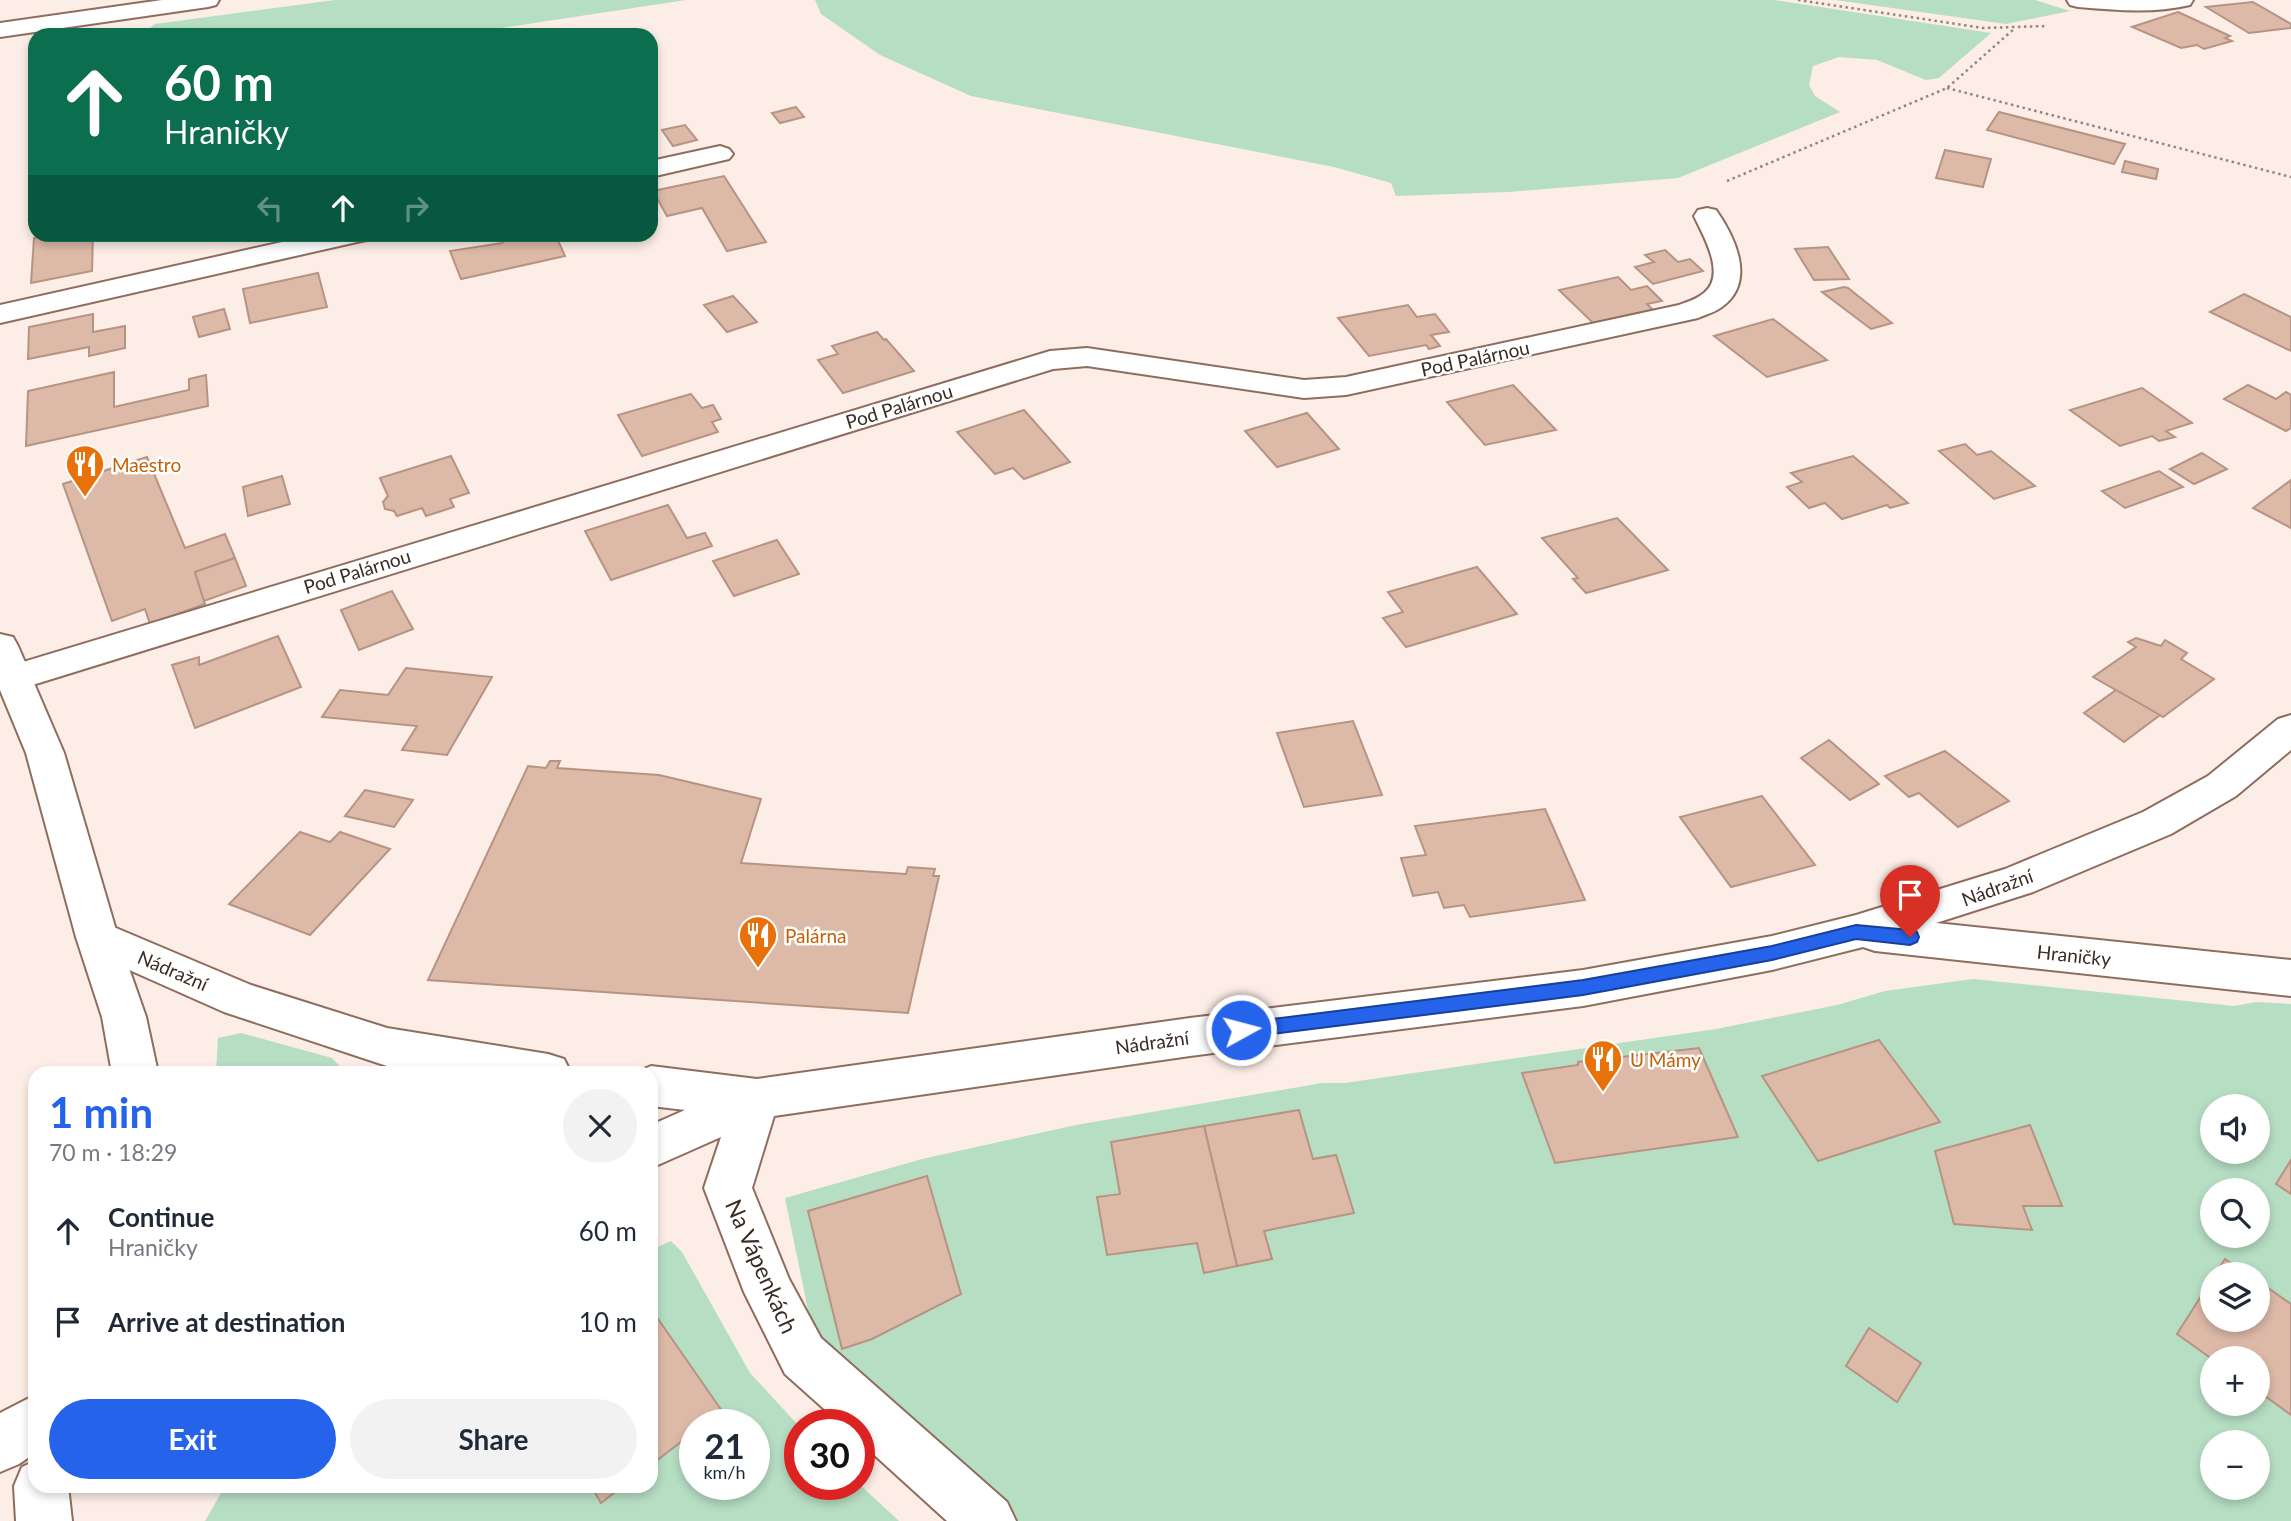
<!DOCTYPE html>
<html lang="en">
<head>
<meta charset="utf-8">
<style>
	body { margin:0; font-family:Lato,sans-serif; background:#f2f2f3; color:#1f2937; height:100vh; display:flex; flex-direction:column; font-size:26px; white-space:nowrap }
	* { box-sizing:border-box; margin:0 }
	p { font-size:23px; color:#747a83 }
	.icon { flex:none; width:38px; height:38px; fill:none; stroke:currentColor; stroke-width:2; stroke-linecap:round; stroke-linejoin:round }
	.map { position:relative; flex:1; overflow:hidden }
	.side { position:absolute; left:28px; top:1066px; width:630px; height:427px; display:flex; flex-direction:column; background:#fff; border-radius:21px; box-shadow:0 4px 10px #0003 }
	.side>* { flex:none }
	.guide { position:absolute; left:28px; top:28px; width:630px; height:214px; border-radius:21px; box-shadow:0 4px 10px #0003; background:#0b6e4f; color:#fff; overflow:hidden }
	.controls { position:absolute; left:2200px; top:1094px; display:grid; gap:14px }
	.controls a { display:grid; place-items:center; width:70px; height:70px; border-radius:50%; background:#fff; box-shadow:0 4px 10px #0003; font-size:35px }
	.speed { position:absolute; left:679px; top:1409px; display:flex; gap:14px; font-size:35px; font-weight:700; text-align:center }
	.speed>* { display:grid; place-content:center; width:91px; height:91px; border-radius:50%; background:#fff; box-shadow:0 4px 10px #0003; line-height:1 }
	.speed small { font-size:18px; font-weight:400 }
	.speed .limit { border:10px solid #d22; background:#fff; color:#111 }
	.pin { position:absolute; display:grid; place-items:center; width:60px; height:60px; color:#fff; margin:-72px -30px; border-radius:50% 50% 50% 0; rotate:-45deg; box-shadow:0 0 7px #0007 }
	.pin .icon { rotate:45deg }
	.me { position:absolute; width:77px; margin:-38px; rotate:83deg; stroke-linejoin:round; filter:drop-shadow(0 0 5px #0008) }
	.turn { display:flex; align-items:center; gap:24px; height:147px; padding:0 21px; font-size:32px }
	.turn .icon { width:91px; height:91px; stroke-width:2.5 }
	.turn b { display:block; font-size:49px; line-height:60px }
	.lanes { display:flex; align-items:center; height:66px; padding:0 21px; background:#0003; justify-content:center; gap:35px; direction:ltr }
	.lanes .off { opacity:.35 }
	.round { display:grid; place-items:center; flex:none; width:74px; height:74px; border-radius:37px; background:#f2f2f3 }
	.summary { display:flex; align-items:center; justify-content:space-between; height:119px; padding:0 21px }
	h1 { font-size:42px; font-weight:700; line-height:52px; color:#2563eb }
	.action { display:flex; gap:14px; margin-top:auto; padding:14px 21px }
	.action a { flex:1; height:80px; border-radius:42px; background:#2563eb; color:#fff; font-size:28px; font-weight:700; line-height:80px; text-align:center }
	.action a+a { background:#f2f2f3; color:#1f2937 }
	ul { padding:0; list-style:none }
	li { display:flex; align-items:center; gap:21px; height:91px; padding:0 21px }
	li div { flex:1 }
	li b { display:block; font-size:26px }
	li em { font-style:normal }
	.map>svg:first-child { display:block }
	.green { fill:#b6dec3; fill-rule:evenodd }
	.building { fill:#ddb9a8; stroke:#b79383; stroke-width:2 }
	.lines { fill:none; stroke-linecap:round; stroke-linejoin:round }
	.minor-casing { stroke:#8f6d5e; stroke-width:4 }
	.major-casing { stroke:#8f6d5e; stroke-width:4 }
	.path { stroke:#94857e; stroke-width:2.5; stroke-dasharray:2.5 3.5; stroke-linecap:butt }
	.minor { fill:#fff; fill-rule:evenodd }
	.major { fill:#fff; fill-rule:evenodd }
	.route { fill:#2563eb; stroke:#184099; stroke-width:2 }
	.labels { text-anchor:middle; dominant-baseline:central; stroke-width:5; stroke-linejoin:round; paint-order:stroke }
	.street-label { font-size:19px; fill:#3a2b25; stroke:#fff }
	.food-label { font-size:19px; fill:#c56008; stroke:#fff; text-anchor:start }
	.near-street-label { font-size:23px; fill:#3a2b25; stroke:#fff }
</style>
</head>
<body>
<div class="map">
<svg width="2291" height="1521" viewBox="0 0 2291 1521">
	<rect width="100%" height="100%" fill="#fcede6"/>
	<g class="green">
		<polygon points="335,0 686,0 456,35 141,35 155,24"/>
		<polygon points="815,0 1774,0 1991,33 1939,78 1926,80 1877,60 1839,57 1813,66 1809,85 1815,96 1840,112 1678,178 1508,192 1396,196 1391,183 1334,167 971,96 880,55 821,14"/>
		<polygon points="1835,0 2035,0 2070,11 2006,24"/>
		<path d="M 1973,979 L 2234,1006 L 2256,1002 L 2291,1004 L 2291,1521 L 1017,1521 L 859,1392 L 815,1344 L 785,1198 L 922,1159 L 1076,1125 L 1322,1083 L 1345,1083 L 1716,1029 L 1837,1005 L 1885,991 ZM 2212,1106 L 2258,1106 L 2258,1152 L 2212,1152 ZM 2212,1190 L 2258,1190 L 2258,1236 L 2212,1236 ZM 2212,1274 L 2258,1274 L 2258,1320 L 2212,1320 ZM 2212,1358 L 2258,1358 L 2258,1404 L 2212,1404 ZM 2212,1442 L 2258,1442 L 2258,1488 L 2212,1488 Z"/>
		<polygon points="241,1033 332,1058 346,1073 216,1073 218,1038"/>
		<path d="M 671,1241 L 682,1252 L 750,1373 L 800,1427 L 800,1484 L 859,1484 L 899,1521 L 205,1521 L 225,1486 L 651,1486 L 651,1250 ZM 695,1424 L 754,1424 L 754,1484 L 695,1484 Z"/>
	</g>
	<g class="building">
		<polygon points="2253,2 2291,24 2291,28 2249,33 2206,7"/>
		<polygon points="2178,12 2230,36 2225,38 2232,41 2204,49 2197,45 2181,48 2132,27"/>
		<polygon points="796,107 804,117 780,123 772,113"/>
		<polygon points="1999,112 2125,144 2114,164 1987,130"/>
		<polygon points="685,125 697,140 673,146 662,130"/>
		<polygon points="1945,150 1991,159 1983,187 1936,178"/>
		<polygon points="2125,161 2158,169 2156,179 2122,172"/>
		<polygon points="724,176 766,242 727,251 702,208 667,216 653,191"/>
		<polygon points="54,234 93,234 92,271 31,283 34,238"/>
		<polygon points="539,234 555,234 565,256 461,279 450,251 502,243 510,236 521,239"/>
		<polygon points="1828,247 1849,279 1814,280 1795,249"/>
		<polygon points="1665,250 1678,262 1690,259 1703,271 1653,284 1635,267 1654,262 1645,255"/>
		<polygon points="318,273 327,307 250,323 243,289"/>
		<polygon points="1618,277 1631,290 1647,286 1662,301 1647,304 1653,310 1593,323 1559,290"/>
		<polygon points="1844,287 1848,288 1892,323 1871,329 1822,292"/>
		<polygon points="2244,294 2291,317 2291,351 2210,312"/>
		<polygon points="733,296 757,322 727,332 704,305"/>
		<polygon points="1408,305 1417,317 1435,314 1449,332 1431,335 1440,346 1429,349 1426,345 1369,356 1338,318"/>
		<polygon points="224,309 230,329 199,337 193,317"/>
		<polygon points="93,314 93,332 125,326 125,348 89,356 89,347 28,359 29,327"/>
		<polygon points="1773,319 1827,360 1767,377 1714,336"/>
		<polygon points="877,332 884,340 886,339 914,371 843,393 818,360 838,354 832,346"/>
		<polygon points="114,372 114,407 189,390 189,379 206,375 208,406 26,446 28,391"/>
		<polygon points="1513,385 1556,430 1485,445 1447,402"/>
		<polygon points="2248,385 2276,399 2286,392 2291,395 2291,428 2286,431 2224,399"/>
		<polygon points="2142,388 2192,423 2166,431 2175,437 2159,441 2152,436 2120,446 2070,410"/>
		<polygon points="691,394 702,408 713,405 721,419 712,422 718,432 642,456 618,415"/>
		<polygon points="1024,410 1070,462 1024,479 1013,468 995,474 957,432"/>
		<polygon points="1307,413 1339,449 1277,467 1245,431"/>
		<polygon points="1965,444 1977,455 1991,451 2035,486 1994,499 1939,451"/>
		<polygon points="2202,453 2227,469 2194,484 2170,469"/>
		<polygon points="451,456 469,493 450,499 454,507 426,516 422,508 397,516 394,511 385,509 383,502 388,496 380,478"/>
		<polygon points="1853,456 1908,503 1890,508 1887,505 1842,519 1825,503 1809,508 1787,487 1802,482 1791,473"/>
		<polygon points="147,457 185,548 225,534 235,558 195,572 205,604 150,624 145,609 112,621 63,484"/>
		<polygon points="2159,471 2183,487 2125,508 2102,491"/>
		<polygon points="282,476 290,504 248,516 243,487"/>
		<polygon points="2291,480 2291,528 2253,508"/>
		<polygon points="668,505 687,538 705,533 712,546 611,580 585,531"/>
		<polygon points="1617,518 1668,570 1586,593 1573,579 1578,578 1542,538"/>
		<polygon points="777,540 799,574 734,596 713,561"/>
		<polygon points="235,558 246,586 204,601 195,572"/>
		<polygon points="1477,567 1517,614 1406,647 1383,618 1403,612 1388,592"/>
		<polygon points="392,591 413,629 359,650 341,610"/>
		<polygon points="278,636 301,687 195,728 172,665 199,657 199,665"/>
		<polygon points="2136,638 2161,646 2165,640 2187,653 2181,659 2214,679 2163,717 2093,677 2136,647 2128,642"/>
		<polygon points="406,668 492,677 447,755 402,750 417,726 322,717 340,690 388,695"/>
		<polygon points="2116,690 2160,715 2124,742 2084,713"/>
		<polygon points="1353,721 1382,795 1304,807 1277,733"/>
		<polygon points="1829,740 1879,784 1850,800 1801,758"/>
		<polygon points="1945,751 2009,801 1958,827 1919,793 1909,797 1885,776"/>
		<polygon points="550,761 560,761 557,768 659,775 761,799 741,863 906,874 908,867 935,869 933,876 939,876 908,1013 428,980 528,766 546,768"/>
		<polygon points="365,790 413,800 394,827 345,816"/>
		<polygon points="1762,796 1815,865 1731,887 1680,817"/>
		<polygon points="1545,809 1585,900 1470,917 1464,905 1444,908 1438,892 1413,896 1401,858 1426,855 1415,826"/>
		<polygon points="300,832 330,842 340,832 390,849 310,935 229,904"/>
		<polygon points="1879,1040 1940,1122 1818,1161 1762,1076"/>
		<polygon points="1699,1048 1738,1137 1555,1163 1522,1073 1578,1065 1578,1062"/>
		<polygon points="1299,1110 1313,1159 1336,1155 1354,1213 1264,1231 1272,1259 1237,1266 1204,1126"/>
		<polygon points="2030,1125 2062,1206 2023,1206 2032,1230 1954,1224 1935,1151"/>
		<polygon points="1204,1126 1237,1266 1204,1273 1197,1243 1107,1255 1097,1197 1120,1194 1111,1142"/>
		<polygon points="2291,1160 2291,1194 2276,1184"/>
		<polygon points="927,1176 961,1294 872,1339 842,1349 808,1211"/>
		<polygon points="2225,1259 2247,1274 2215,1274"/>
		<polygon points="2212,1279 2212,1320 2258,1320 2258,1281 2291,1304 2291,1415 2258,1391 2258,1358 2212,1359 2177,1334"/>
		<polygon points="656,1316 722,1411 703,1424 695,1424 695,1431 651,1465 651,1319"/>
		<polygon points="1869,1328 1921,1363 1897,1402 1846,1366"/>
		<polygon points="591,1486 623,1486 601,1503"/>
	</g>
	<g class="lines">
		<g class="minor-casing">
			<g id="minor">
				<polygon points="162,0 219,0 216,5 208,7 0,37 0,23"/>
				<path d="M 2067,0 L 2193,0 L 2190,5 C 2152,14 2116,10 2078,7 L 2070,5 Z"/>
				<polygon points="720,146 729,149 733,154 729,159 651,177 651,161"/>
				<path d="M 1707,208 L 1716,210 C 1735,237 1756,281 1723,306 C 1716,312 1707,314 1698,318 L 1346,395 L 1304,398 L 1087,366 L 1053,369 L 26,687 L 13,691 L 0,687 L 0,669 L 1050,351 L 1087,348 L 1304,380 L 1346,377 L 1679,305 C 1687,302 1697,299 1704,293 C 1727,275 1703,235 1694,216 L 1698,210 Z"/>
				<polygon points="318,234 370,234 367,240 357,242 0,323 0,305"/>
				<polygon points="2291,715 2291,750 2236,796 2171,834 2033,892 1936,923 2291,960 2291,996 1875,951 1863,947 1772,970 1583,1006 1190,1056 774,1116 752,1188 789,1279 821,1338 1007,1502 1016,1521 947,1521 859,1441 859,1424 841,1424 785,1374 744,1292 704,1188 721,1137 651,1168 651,1125 685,1110 651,1106 651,1073 635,1073 651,1066 757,1079 1190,1018 1583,970 1772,936 1856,915 2005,869 2143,812 2208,776 2278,719"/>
				<polygon points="97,920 251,985 387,1028 548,1054 564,1059 571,1073 428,1073 387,1066 224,1012 82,949 76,937 82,925"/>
				<polygon points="35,1395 35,1453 19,1464 0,1472 0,1413"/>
			</g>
		</g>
		<g class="major-casing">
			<g id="major">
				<polygon points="0,634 13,637 18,646 64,753 118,937 146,1017 158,1073 112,1073 102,1017 76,937 26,753 0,690"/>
				<polygon points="35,1461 35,1486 68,1486 72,1521 16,1521 14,1486 22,1467"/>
			</g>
		</g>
		<g class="path">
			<polyline points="1798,0 1983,28 2046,26"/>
			<polyline points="1947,88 2291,177"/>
			<polyline points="1727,181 1947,88 2014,29"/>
		</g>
		<use href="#minor" class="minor"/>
		<use href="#major" class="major"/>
	</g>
	<polygon class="route" points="1856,925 1910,930 1917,932 1919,937 1917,942 1910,945 1856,939 1772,960 1583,995 1241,1038 1235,1036 1232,1030 1235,1025 1241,1023 1583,980 1772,946"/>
	<defs>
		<g id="restaurant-pin" transform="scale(2.0125)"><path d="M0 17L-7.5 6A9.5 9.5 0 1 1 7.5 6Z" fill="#e8710a" stroke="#fff"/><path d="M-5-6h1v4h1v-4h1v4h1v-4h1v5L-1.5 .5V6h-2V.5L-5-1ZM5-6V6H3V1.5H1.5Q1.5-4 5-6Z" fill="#fff"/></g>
	</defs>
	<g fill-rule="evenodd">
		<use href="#restaurant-pin" x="85" y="464"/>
		<use href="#restaurant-pin" x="758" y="935"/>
		<use href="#restaurant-pin" x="1603" y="1059"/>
	</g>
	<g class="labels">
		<g class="street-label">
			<text transform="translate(1475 358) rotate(-12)">Pod Palárnou</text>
			<text transform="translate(899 406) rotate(-17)">Pod Palárnou</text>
			<text transform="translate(357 571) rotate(-17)">Pod Palárnou</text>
			<text transform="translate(1997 887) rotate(-20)">Nádražní</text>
			<text transform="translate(2074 955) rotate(6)">Hraničky</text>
			<text transform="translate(173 970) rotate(23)">Nádražní</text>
			<text transform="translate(1152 1042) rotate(-8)">Nádražní</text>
		</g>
		<g class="food-label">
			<text x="112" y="464">Maestro</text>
			<text x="785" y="935">Palárna</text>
			<text x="1630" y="1059">U Mámy</text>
		</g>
		<g class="near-street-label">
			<text transform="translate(762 1266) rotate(66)">Na Vápenkách</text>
		</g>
	</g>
</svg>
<div class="controls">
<a><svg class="icon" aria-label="sound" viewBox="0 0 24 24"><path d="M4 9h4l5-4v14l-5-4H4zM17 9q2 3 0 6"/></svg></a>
<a><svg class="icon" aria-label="search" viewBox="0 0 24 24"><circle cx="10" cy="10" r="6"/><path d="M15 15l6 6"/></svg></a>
<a><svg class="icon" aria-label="layers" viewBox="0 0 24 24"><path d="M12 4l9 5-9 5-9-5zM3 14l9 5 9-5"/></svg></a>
<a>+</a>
<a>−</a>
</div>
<div class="speed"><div>21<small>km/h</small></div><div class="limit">30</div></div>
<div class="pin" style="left:1910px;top:937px;background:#d93025"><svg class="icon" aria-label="arrive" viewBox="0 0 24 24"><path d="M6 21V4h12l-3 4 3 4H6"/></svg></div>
<svg class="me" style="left:1241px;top:1030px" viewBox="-20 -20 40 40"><circle r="17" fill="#2563eb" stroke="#fff" stroke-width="3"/><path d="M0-11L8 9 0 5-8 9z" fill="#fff"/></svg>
<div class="guide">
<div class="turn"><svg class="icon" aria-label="ahead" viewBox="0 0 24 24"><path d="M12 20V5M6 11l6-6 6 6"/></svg><div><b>60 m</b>Hraničky</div></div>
<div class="lanes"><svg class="icon off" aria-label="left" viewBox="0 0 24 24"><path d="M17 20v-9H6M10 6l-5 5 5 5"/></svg><svg class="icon" aria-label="ahead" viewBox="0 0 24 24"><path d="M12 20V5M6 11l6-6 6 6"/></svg><svg class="icon off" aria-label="right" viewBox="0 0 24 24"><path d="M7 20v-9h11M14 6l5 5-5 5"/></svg></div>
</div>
<section class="side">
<div class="summary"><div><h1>1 min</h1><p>70 m · 18:29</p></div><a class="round"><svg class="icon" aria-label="close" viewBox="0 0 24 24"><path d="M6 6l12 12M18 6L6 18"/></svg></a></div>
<ul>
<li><svg class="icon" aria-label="ahead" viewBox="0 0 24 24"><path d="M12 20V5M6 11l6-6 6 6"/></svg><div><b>Continue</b><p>Hraničky</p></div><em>60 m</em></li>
<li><svg class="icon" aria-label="arrive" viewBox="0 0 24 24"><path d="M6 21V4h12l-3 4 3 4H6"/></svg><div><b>Arrive at destination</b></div><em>10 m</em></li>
</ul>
<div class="action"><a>Exit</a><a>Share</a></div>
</section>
</div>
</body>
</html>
